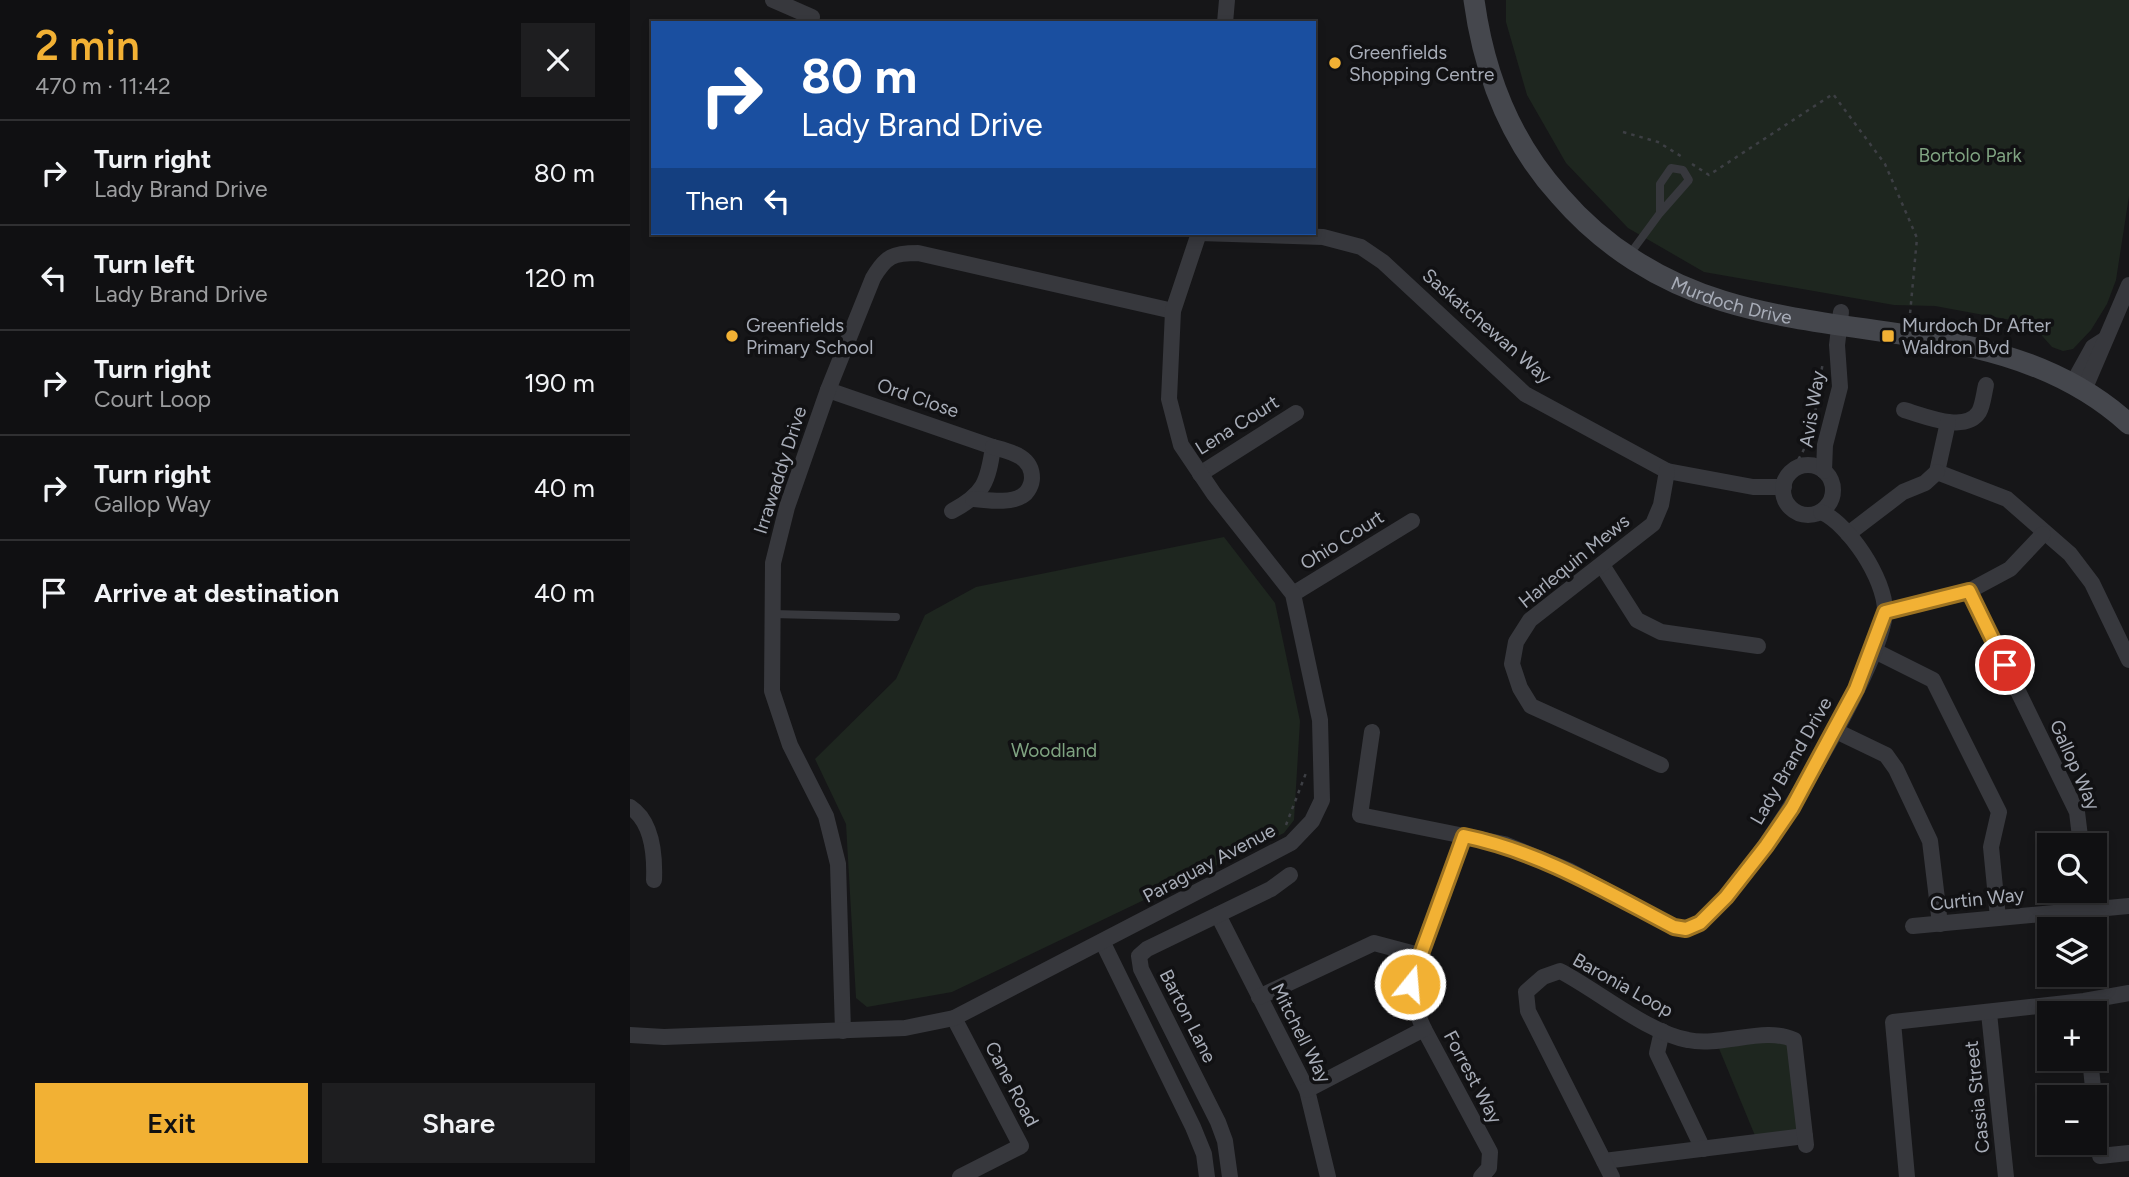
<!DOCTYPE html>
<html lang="en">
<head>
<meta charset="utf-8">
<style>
	body { margin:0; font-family:Figtree,sans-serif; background:#1e1e20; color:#f1f3f6; height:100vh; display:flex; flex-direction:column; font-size:26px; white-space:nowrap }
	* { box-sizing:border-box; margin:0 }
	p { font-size:23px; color:#9c9d9f }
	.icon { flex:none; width:38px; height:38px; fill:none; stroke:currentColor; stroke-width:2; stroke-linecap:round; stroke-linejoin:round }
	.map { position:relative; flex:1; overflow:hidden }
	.side { display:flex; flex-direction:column; background:#101012; width:630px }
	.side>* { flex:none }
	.hud { position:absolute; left:21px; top:21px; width:665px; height:214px; border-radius:0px; box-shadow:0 4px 10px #0003,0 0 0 2px #303032; background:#1a4fa0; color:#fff; overflow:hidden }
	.controls { position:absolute; left:1407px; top:833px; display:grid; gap:14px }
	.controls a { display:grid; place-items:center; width:70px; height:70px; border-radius:0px; background:#101012; box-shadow:0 4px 10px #0003,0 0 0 2px #303032; font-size:35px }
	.pin { position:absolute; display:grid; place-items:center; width:60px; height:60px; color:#fff; margin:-30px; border:4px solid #fff; border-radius:50%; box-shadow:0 2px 7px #0007 }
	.me { position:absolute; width:77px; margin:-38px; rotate:17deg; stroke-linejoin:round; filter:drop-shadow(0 0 5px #0008) }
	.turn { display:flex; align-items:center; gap:24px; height:147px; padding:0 35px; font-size:32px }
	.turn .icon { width:91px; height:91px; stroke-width:2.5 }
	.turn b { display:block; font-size:49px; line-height:60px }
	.then { display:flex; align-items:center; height:66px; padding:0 35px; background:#0003; gap:14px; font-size:26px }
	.round { display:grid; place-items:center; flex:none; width:74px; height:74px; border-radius:0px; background:#1e1e20 }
	.headline { display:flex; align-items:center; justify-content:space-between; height:119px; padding:0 35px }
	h1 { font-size:42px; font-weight:600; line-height:52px; color:#f2b134 }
	.primary-button { display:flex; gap:14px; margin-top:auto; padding:14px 35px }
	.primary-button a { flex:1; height:80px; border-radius:0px; background:#f2b134; color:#111; font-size:28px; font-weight:600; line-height:80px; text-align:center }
	.primary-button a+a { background:#1e1e20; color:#f1f3f6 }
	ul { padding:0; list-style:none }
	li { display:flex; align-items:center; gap:21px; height:105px; padding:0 35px; border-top:2px solid #303032 }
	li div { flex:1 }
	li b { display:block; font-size:26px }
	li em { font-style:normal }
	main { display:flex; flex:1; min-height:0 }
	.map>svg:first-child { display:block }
	.green { fill:#1e261f }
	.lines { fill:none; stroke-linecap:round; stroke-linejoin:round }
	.path { stroke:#3d3f44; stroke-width:2.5; stroke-dasharray:3.5 5; stroke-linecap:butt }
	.lane { stroke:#37383d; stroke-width:8 }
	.street { stroke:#37383d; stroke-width:16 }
	.secondary { stroke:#45474d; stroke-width:21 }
	.route-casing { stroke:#9d7322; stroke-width:18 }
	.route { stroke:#f2b134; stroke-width:12 }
	.poi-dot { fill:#f2b134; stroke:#111113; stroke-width:2.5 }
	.labels { text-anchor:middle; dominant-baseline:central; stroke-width:7; stroke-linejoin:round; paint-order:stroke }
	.poi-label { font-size:19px; fill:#a8adb8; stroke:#111113; text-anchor:start }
	.park-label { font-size:19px; fill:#7fa381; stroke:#111113 }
	.street-label { font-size:19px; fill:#a8adb8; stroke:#111113 }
</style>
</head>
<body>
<main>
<section class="side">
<div class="headline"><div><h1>2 min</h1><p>470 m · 11:42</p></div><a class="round"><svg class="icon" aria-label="close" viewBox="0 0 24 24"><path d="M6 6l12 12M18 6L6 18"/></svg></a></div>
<ul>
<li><svg class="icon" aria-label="right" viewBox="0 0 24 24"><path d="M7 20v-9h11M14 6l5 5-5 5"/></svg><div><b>Turn right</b><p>Lady Brand Drive</p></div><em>80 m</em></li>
<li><svg class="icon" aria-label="left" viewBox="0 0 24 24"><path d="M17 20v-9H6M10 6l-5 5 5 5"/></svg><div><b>Turn left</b><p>Lady Brand Drive</p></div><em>120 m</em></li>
<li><svg class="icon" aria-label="right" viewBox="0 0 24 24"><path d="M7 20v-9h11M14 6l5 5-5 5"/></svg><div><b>Turn right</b><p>Court Loop</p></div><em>190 m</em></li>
<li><svg class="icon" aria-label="right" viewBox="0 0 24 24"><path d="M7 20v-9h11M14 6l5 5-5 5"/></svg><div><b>Turn right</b><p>Gallop Way</p></div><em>40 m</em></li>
<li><svg class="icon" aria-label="arrive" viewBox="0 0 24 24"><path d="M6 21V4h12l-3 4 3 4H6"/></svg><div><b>Arrive at destination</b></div><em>40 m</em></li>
</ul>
<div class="primary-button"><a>Exit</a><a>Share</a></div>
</section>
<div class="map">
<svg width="1499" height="1177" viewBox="0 0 1499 1177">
	<rect width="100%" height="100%" fill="#161618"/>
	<g class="green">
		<polygon points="876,0 1499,0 1499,196 1486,280 1477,304 1461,330 1443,349 1433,351 1422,347 1406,329 1392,322 1305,306 1264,305 1074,272 998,228 936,163 897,95 876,22"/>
		<polygon points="594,537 645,603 670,721 664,820 654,833 322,992 237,1007 226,998 216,824 185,759 266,679 295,615 346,587"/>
		<polygon points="1153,1038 1159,1043 1170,1132 1126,1138 1088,1046"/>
	</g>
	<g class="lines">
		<g class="path">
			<polyline points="993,132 1028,142 1054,158"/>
			<polyline points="1062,164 1079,175 1203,94 1255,164 1287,238 1280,314"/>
			<path d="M 1158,473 C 1186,443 1186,400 1193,362"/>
			<polyline points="656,825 676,773"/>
		</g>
		<g class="lane">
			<polyline points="1005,247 1030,213 1030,184 1041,168 1053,170 1059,180 1030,213"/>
			<polyline points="142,614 266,617"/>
		</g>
		<g class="street">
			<polyline points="143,0 182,17"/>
			<polyline points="595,23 597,0"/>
			<polyline points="569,233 693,237 731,247 753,262 895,394 1037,471 1123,487 1154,487"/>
			<polyline points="1443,383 1463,347 1474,340"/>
			<path d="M 198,390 L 363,447 C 358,482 354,494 322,511"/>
			<polyline points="1454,390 1499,285"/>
			<path d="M 1274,410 C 1293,415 1335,434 1349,412 C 1353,405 1354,393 1356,385"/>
			<circle cx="1178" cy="490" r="25"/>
			<polyline points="1194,471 1195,445 1210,387 1207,345 1211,312"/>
			<polyline points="1307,472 1377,499 1440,554 1462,583 1499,660"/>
			<polyline points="1307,472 1318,422"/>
			<polyline points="570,474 666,413"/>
			<path d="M 343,499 C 358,500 379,504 392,496 C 398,493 402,484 402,478 C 402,456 381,452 363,447"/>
			<polyline points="1218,534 1273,492 1295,483 1307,472"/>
			<polyline points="972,565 1007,620 1031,632 1128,646"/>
			<polyline points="1339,591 1447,812 1451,845"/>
			<polyline points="663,594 782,521"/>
			<polyline points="1255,612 1339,591 1380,569 1413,534"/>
			<polyline points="1243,650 1303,680 1369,812 1361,847 1368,918"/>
			<polyline points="1204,730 1256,755 1266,769 1300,841 1310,924"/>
			<path d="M 742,732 L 730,815 L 874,844 L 940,871 L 1044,927 C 1053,929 1061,929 1069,923 C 1116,893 1255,665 1255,611 C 1255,579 1219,524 1191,512"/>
			<polyline points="1031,765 901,706 890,688 882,664 886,642 900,620 1023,524 1031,505 1037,471"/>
			<path d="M 0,807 C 23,822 25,855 24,880"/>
			<polyline points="834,836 780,984 785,1009 794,1029 860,1152 859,1168 851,1177"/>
			<polyline points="1456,891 1458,909"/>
			<polyline points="588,915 677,1090 698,1177"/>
			<polyline points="1283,926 1499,906"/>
			<polyline points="473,943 563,1127 574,1154 577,1177"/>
			<polyline points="629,997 744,943 789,955"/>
			<polyline points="1359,1013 1376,1177"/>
			<polyline points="324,1018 391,1146 330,1177"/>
			<path d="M 213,1031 L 208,864 L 196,816 L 160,745 L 142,691 L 143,563 L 157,507 L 198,390 L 243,278 C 256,256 263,253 288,253 L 543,311"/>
			<polyline points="1032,1031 1027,1053 1073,1149"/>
			<polyline points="0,1035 34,1037 275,1028 324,1018 661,843 682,821 692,800 690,720 663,594 584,494 551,445 539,399 543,311 569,233"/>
			<polyline points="1460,1059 1464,1097"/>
			<polyline points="677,1090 794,1029"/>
			<polyline points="1465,1106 1470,1156 1499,1153"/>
			<polyline points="974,1161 1175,1136"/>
			<polyline points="600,1177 595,1141 588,1122 511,969 509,956 517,949 641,889 660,875"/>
			<path d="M 982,1177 L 898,1011 L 896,992 L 913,977 L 930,971 C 967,990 1018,1033 1058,1040 C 1091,1047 1136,1026 1164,1040 L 1176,1145"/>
			<polyline points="1277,1177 1263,1022 1454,1001 1499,993"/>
		</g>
		<path class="secondary" id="s1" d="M 844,0 C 854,73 880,141 930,196 C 973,246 1030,282 1093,301 C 1229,343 1386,321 1499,424"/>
	</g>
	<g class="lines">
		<g class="route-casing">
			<path id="route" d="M 780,984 L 834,836 C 911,852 975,891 1044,927 L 1056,929 L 1070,923 L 1096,897 L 1136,846 L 1162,808 L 1226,689 L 1255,612 L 1339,591 L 1375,665"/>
		</g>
		<use href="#route" class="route"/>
	</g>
	<g class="poi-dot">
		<circle cx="705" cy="63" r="7"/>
		<circle cx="102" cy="336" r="7"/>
		<rect x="1251" y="329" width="14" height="14" rx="3.5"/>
	</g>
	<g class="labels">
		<g class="poi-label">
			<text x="719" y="52">Greenfields<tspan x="719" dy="22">Shopping Centre</tspan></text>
			<text x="116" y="325">Greenfields<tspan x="116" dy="22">Primary School</tspan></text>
			<text x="1272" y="325">Murdoch Dr After<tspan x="1272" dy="22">Waldron Bvd</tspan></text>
		</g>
		<g class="park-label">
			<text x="1340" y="155">Bortolo Park</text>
			<text x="424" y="750">Woodland</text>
		</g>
		<g class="street-label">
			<text stroke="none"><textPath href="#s1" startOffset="422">Murdoch Drive</textPath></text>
			<text transform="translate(857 326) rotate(41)">Saskatchewan Way</text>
			<text transform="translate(288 398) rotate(19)">Ord Close</text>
			<text transform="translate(1182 409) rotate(-81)">Avis Way</text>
			<text transform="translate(607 425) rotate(-32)">Lena Court</text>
			<text transform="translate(150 470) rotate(-72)">Irrawaddy Drive</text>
			<text transform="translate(712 540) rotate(-32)">Ohio Court</text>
			<text transform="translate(944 561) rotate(-39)">Harlequin Mews</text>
			<text transform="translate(1161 761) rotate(-60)">Lady Brand Drive</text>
			<text transform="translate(1445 765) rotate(66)">Gallop Way</text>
			<text transform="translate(579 863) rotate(-28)">Paraguay Avenue</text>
			<text transform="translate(1347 899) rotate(-6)">Curtin Way</text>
			<text transform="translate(993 985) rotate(29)">Baronia Loop</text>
			<text transform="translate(558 1016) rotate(63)">Barton Lane</text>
			<text transform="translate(671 1033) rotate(63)">Mitchell Way</text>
			<text transform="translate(843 1077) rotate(62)">Forrest Way</text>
			<text transform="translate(382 1084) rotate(62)">Cane Road</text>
			<text transform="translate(1347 1097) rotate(-96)">Cassia Street</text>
		</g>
	</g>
</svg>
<div class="controls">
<a><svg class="icon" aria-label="search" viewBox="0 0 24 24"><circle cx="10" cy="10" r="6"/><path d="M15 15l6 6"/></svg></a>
<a><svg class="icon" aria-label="layers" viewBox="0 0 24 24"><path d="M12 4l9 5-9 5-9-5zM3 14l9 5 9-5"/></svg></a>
<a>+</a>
<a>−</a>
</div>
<div class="pin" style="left:1375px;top:665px;background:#d93025"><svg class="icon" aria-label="arrive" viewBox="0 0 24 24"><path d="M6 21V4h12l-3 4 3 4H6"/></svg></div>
<svg class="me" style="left:780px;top:984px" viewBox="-20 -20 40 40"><circle r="17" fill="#f2b134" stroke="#fff" stroke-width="3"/><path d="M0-11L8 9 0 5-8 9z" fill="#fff"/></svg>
<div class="hud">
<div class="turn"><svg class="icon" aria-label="right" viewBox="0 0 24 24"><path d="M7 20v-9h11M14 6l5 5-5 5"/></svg><div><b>80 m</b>Lady Brand Drive</div></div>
<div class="then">Then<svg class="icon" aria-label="left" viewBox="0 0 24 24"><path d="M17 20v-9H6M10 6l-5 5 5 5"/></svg></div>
</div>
</div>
</main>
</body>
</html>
